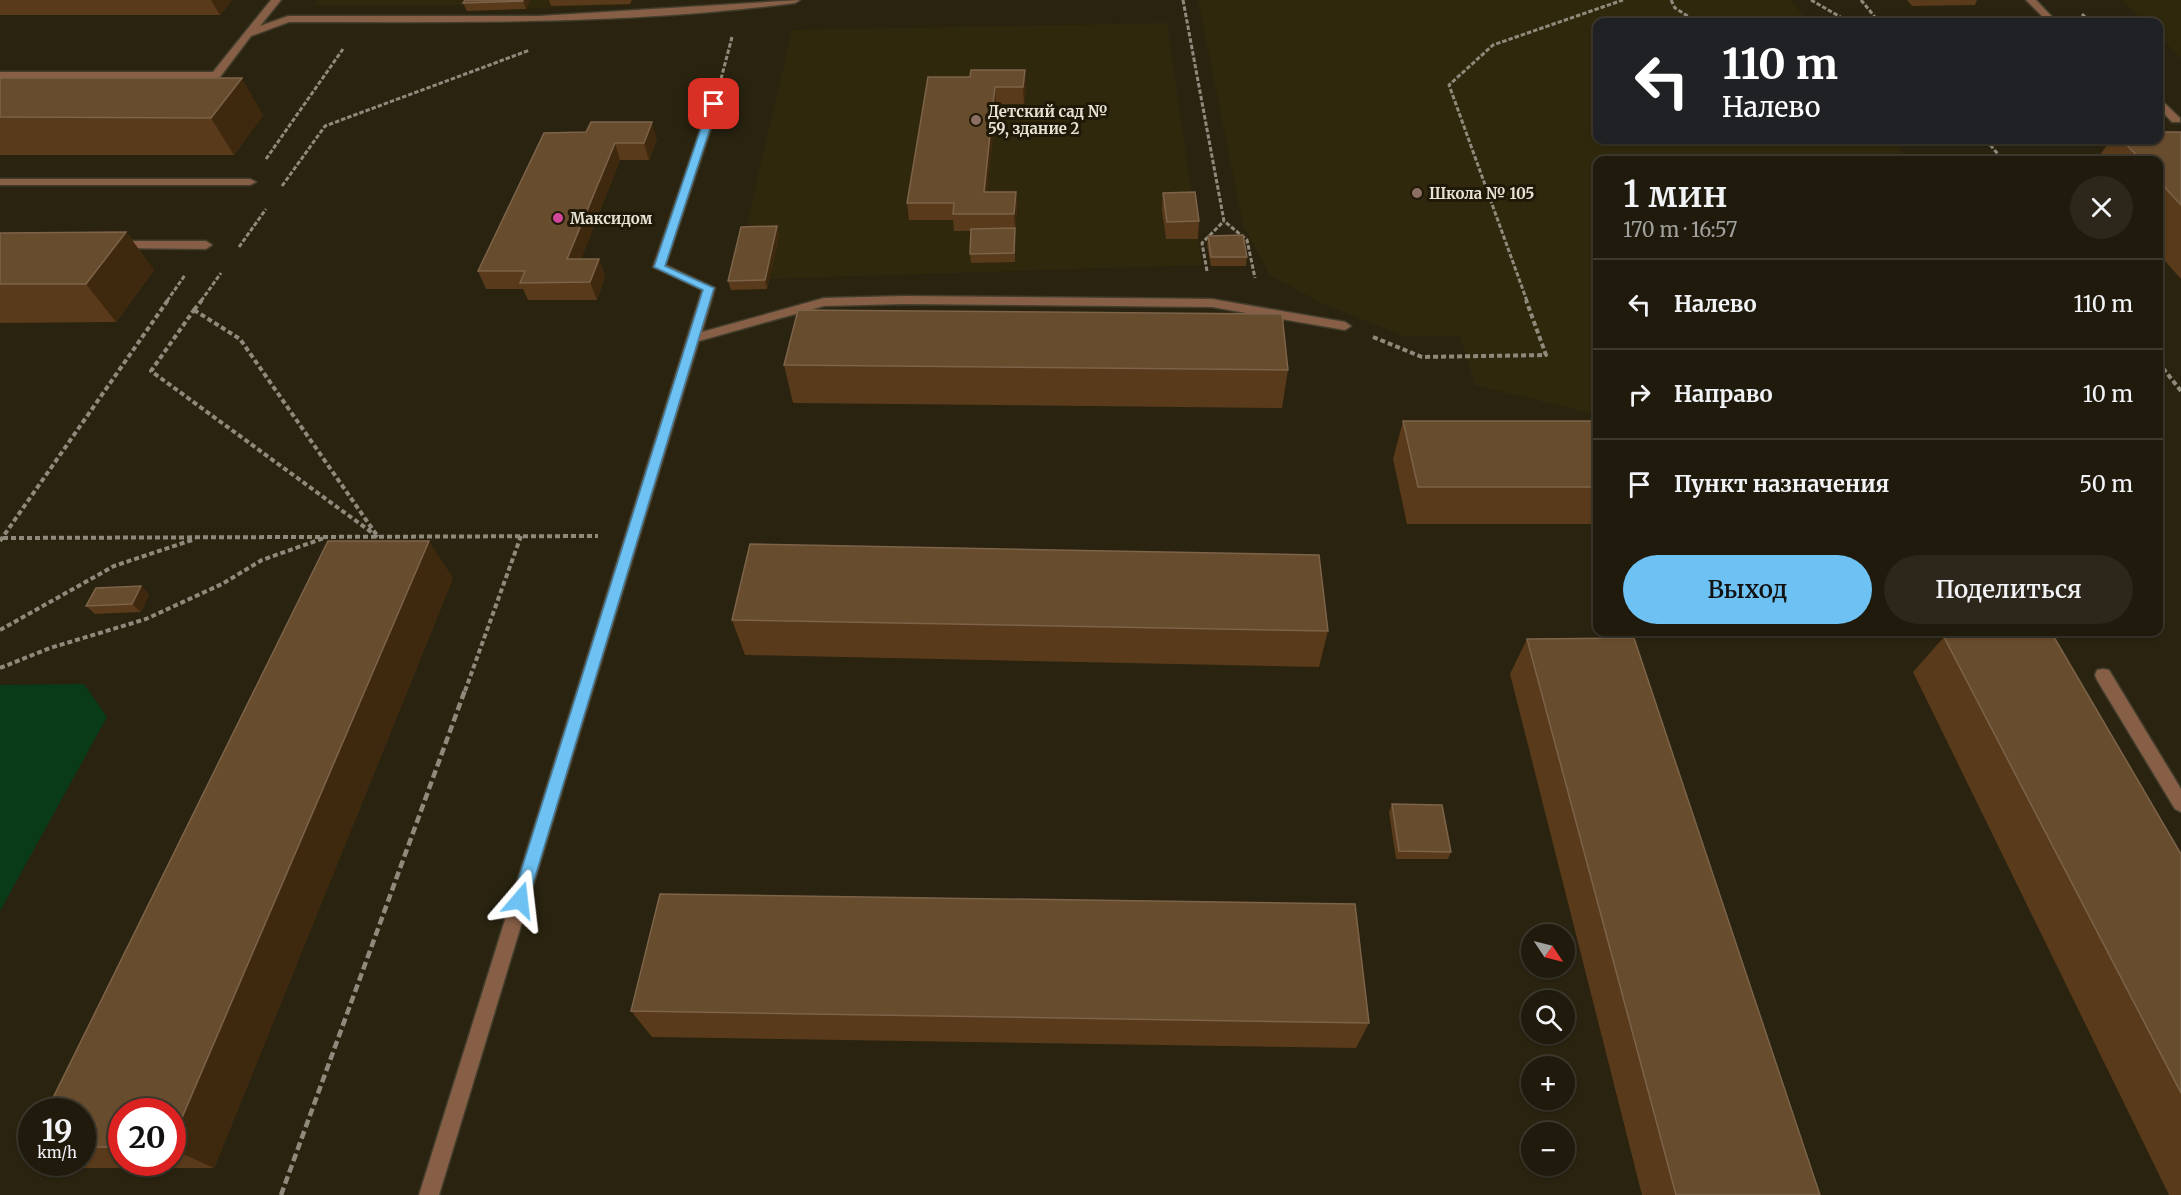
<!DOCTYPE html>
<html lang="ru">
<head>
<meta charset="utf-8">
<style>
	body { margin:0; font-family:Merriweather,serif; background:#2c271a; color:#f1f3f6; height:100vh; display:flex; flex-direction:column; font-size:22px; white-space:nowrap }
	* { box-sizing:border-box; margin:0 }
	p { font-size:20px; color:#a1a19d }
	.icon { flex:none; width:33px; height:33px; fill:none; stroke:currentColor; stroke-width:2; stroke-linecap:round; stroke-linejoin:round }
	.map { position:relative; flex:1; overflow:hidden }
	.details { position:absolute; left:1593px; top:156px; width:570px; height:480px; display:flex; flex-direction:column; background:#1f1a0c; border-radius:12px; box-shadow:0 2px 4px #0004,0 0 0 2px #3c382d }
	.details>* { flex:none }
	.top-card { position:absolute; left:1593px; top:18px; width:570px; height:126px; border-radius:12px; box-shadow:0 2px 4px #0004,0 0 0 2px #3c382d; background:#202124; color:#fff; overflow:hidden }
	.needle { width:39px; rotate:125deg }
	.tools { position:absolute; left:1521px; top:924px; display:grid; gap:12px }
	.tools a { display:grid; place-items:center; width:54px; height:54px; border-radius:50%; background:#1f1a0c; box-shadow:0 2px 4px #0004,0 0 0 2px #3c382d; font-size:30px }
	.speed { position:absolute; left:18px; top:1098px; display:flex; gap:12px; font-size:30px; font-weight:700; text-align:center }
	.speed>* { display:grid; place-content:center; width:78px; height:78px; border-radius:50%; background:#1f1a0c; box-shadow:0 2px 4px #0004,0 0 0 2px #3c382d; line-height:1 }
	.speed small { font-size:15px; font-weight:400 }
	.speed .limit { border:9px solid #d22; background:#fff; color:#111 }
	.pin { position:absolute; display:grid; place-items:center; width:51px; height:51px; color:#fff; margin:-26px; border-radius:12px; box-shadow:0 3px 9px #0006 }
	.me { position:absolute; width:66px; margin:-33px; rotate:17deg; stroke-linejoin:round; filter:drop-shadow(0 0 4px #0008) }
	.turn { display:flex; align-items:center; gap:21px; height:126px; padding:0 30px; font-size:27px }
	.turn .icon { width:78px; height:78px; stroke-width:2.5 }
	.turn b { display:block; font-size:42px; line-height:51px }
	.round { display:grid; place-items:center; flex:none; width:63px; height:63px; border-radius:32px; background:#2c271a }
	.overview { display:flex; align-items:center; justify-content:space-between; height:102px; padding:0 30px }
	h1 { font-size:36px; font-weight:600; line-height:45px }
	.cta { display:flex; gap:12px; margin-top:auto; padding:12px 30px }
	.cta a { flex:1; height:69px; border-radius:36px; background:#6dc2f3; color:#111; font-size:24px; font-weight:600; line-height:69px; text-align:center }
	.cta a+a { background:#2c271a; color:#f1f3f6 }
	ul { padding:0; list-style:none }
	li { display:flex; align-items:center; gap:18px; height:90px; padding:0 30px; border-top:2px solid #3c382d }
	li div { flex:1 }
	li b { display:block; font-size:22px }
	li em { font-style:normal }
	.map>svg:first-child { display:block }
	.built { fill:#30280d }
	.green { fill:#093b19 }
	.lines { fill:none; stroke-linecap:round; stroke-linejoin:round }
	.minor-casing { stroke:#433e2c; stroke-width:3 }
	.path-far2 { stroke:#8f8a7b; stroke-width:3; stroke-dasharray:4.5 2; stroke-linecap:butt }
	.path-far1 { stroke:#8f8a7b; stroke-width:4; stroke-dasharray:5 3; stroke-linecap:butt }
	.path { stroke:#8f8a7b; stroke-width:4.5; stroke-dasharray:8 4; stroke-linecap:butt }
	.minor { fill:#875f47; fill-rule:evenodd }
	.wall { fill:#593a1a; fill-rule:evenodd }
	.shaded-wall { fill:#3f290e }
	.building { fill:#684c2e; stroke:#7c6349; stroke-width:1.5 }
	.route { fill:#6dc2f3; stroke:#477e9e; stroke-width:1.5 }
	.education-dot { fill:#8d6e63; stroke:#201907; stroke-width:2 }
	.hotel-dot { fill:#d1479c; stroke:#201907; stroke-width:2 }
	.labels { text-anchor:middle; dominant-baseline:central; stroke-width:6; stroke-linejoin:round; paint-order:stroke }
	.far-poi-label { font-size:15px; font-weight:bold; fill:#e6e2d6; stroke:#201907; text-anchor:start }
</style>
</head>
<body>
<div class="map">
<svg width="2181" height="1195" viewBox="0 0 2181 1195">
	<rect width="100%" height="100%" fill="#292310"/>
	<g class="built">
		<polygon points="318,0 632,0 630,5 467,11 469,5 314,5"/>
		<polygon points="1198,0 1791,0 1808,22 1598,22 1598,140 1893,140 1908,160 1598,160 1597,415 1475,385 1460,336 1404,336 1319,302 1270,275 1243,225"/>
		<polygon points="2122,0 2181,0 2181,58 2159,36 2158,22 2145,22"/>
		<polygon points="1167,23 1202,265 770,279 778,235 744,236 792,30"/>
	</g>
	<polygon class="green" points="84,684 107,717 0,911 0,685"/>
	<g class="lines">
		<g class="minor-casing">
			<g id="minor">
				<path d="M 271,0 L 281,0 L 260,26 L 288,16 L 539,16 L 800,0 L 795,3 C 627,25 458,22 289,22 L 251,36 L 220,77 L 216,78 L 0,78 L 0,72 L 213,72 Z"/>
				<polygon points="2026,0 2036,0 2057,22 2048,22"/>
				<polygon points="2158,97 2180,118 2180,122 2172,122 2158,107"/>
				<polygon points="714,101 719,104 666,265 715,288 702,332 824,298 904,296 1212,299 1345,322 1351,326 1345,330 1212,307 904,304 824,306 699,341 439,1195 419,1195 702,290 653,267 709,104"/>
				<polygon points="0,179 250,179 256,182 250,185 0,185"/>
				<polygon points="116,241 206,241 212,245 206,249 112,248 112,242"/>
				<polygon points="2103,669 2109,670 2181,789 2181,812 2175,809 2097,680 2095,675 2097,670"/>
			</g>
		</g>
		<g class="path-far2">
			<polyline points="1183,0 1224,221 1247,240 1255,278"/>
			<polyline points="1671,0 1675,8 1697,22"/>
			<polyline points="1811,0 1849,22"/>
			<polyline points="1861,0 1879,22"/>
			<polyline points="2082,14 2090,22"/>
			<polyline points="721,79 732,37"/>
			<polyline points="1986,140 2003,160"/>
			<polyline points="266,159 343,49"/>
			<polyline points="282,186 325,126 530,50"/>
			<polyline points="239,247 266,209"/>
			<polyline points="1207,271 1202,243 1224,221"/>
			<polyline points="167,301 185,275"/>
			<polyline points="201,301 221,273"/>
			<polyline points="1527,301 1449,85 1493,45 1623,0"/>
		</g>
		<g class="path-far1">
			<polygon points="194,310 240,339 378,537 151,371"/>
			<polyline points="194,310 202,300"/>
			<polyline points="1373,337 1422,357 1546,355 1526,300"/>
			<polyline points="2158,362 2181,391"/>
			<polyline points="3,538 598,536"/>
			<polyline points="0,541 168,300"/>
			<polyline points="0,630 114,566 195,539"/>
			<polyline points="0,668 50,648 146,619 222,584 262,560 324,538"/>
			<polyline points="465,691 521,536"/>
		</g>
		<polyline class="path" points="281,1195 465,690"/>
		<use href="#minor" class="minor"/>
	</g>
	<g class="wall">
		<polygon points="0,0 232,0 220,15 0,15"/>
		<polygon points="465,0 530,0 526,9 467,11 463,3"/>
		<polygon points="549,0 632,0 630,4 551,6"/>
		<polygon points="1907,0 1977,0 1975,5 1912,6"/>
		<polygon points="970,77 1026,87 1024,104 996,104 987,192 1016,192 1017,210 1015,231 1015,262 971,263 970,254 971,231 954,231 953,220 909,220 907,203"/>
		<polygon points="0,78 263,115 234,155 0,155"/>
		<polygon points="2181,132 2181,279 2158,253 2158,160 2096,160 2111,140 2158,140"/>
		<polygon points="544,133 657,139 649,160 620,160 581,259 599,259 605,277 597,300 528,300 523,289 486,289 478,271"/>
		<polygon points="1163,193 1199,221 1198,239 1166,239 1162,210"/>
		<polygon points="777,226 779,235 767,289 731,290 728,281"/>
		<polygon points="126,232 154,270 116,322 0,323 0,233"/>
		<polygon points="1208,236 1247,257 1246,266 1211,266 1207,245"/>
		<polygon points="784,365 1288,370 1282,408 793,403"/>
		<polygon points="1403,421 1598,421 1598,524 1407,524 1393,459"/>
		<path d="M 453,578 L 214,1168 L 79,1168 L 66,1162 L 82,1162 L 82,1112 ZM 122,1112 L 172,1112 L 172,1162 L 122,1162 Z"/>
		<polygon points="149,594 141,612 95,614 86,606"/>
		<polygon points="732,620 1328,631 1319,667 745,655"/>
		<polygon points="1944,637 2181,854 2181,1195 2169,1195 1913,672"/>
		<polygon points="1527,639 1820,1195 1642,1195 1510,674"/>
		<polygon points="1392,804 1451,852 1448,859 1396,859 1389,812"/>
		<polygon points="631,1011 1369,1023 1356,1048 652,1037"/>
	</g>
	<g class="shaded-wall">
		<polygon points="211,0 232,0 220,15"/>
		<polygon points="523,0 530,0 526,9 523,1"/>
		<polygon points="1025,70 1026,87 1024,104 1023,87"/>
		<polygon points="242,78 263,115 234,155 211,118"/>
		<polygon points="995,87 996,104 986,209 984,192"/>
		<polygon points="652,122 657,139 649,160 644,143"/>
		<polygon points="615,143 620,160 574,277 567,259"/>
		<polygon points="1016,192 1017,210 1015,231 1014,214"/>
		<polygon points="777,226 779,235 767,289 765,280"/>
		<polygon points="126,232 154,270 116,322 86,284"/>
		<polygon points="599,259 605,277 597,300 590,282"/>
		<polygon points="429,541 453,578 214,1168 172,1149 172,1141"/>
		<polygon points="141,586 149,594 141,612 132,604"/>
	</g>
	<g class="building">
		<polygon points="465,0 523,0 523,1 463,3"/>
		<polygon points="971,70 1025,70 1023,87 995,87 984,192 1016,192 1014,214 953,214 954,203 907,203 928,77 970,77"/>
		<polygon points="0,78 242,78 211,118 0,117"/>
		<polygon points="591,122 652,122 644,143 615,143 567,259 599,259 590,282 520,283 525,271 478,271 544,133 586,132"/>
		<polygon points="2158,132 2181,132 2181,205 2158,180 2158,160 2141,160 2122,140 2158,140"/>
		<polygon points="1195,192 1199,221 1167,222 1163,193"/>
		<polygon points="777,226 765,280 728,281 741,227"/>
		<polygon points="1015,228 1014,253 970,254 971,229"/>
		<polygon points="126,232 86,284 0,284 0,233"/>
		<polygon points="1243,235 1247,257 1211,257 1208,236"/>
		<polygon points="798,310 1282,314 1288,370 784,365"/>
		<polygon points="1403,421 1598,421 1598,487 1418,487"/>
		<polygon points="328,541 429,541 172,1141 172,1112 122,1112 122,1147 82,1147 82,1112 46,1112"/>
		<polygon points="750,544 1319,555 1328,631 732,620"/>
		<polygon points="141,586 132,604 86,606 96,588"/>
		<polygon points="1944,637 2054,637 2181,854 2181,1093"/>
		<polygon points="1634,638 1820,1195 1676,1195 1527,639"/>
		<polygon points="1392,804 1442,805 1451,852 1399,851"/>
		<polygon points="660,894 1355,904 1369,1023 631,1011"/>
	</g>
	<polygon class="route" points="710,102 718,104 665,266 714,288 528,900 526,905 520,907 514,905 512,900 703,290 654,267"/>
	<g class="education-dot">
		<circle cx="976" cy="120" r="6"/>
		<circle cx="1417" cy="193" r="6"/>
	</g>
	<circle class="hotel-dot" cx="558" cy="218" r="6"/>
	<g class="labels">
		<g class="far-poi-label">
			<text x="988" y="111">Детский сад №<tspan x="988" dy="17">59, здание 2</tspan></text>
			<text x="1429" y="193">Школа № 105</text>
			<text x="570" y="218">Максидом</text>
		</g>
	</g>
</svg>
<div class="tools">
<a><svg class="needle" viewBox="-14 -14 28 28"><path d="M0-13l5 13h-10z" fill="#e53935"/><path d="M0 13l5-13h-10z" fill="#a1a19d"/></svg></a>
<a><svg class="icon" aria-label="search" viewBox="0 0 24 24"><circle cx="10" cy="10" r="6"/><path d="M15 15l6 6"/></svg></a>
<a>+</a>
<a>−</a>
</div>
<div class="speed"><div>19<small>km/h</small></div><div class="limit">20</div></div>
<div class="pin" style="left:714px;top:104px;background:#d93025"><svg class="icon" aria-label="arrive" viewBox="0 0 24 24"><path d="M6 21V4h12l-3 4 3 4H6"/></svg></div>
<svg class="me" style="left:520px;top:900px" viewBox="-20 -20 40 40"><path d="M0-17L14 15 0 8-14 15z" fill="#6dc2f3" stroke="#fff" stroke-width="4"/></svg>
<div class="top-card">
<div class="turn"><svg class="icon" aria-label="left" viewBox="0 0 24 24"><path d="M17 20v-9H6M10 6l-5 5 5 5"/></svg><div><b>110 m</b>Налево</div></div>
</div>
<section class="details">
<div class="overview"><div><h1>1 мин</h1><p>170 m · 16:57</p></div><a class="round"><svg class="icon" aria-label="close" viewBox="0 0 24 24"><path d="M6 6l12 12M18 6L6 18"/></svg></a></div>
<ul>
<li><svg class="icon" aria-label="left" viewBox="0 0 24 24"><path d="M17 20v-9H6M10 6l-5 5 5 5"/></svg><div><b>Налево</b></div><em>110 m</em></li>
<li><svg class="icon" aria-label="right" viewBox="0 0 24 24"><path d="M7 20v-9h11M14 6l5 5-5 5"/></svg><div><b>Направо</b></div><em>10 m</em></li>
<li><svg class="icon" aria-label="arrive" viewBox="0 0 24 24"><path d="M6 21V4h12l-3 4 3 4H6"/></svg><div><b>Пункт назначения</b></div><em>50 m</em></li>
</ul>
<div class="cta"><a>Выход</a><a>Поделиться</a></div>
</section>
</div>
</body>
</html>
